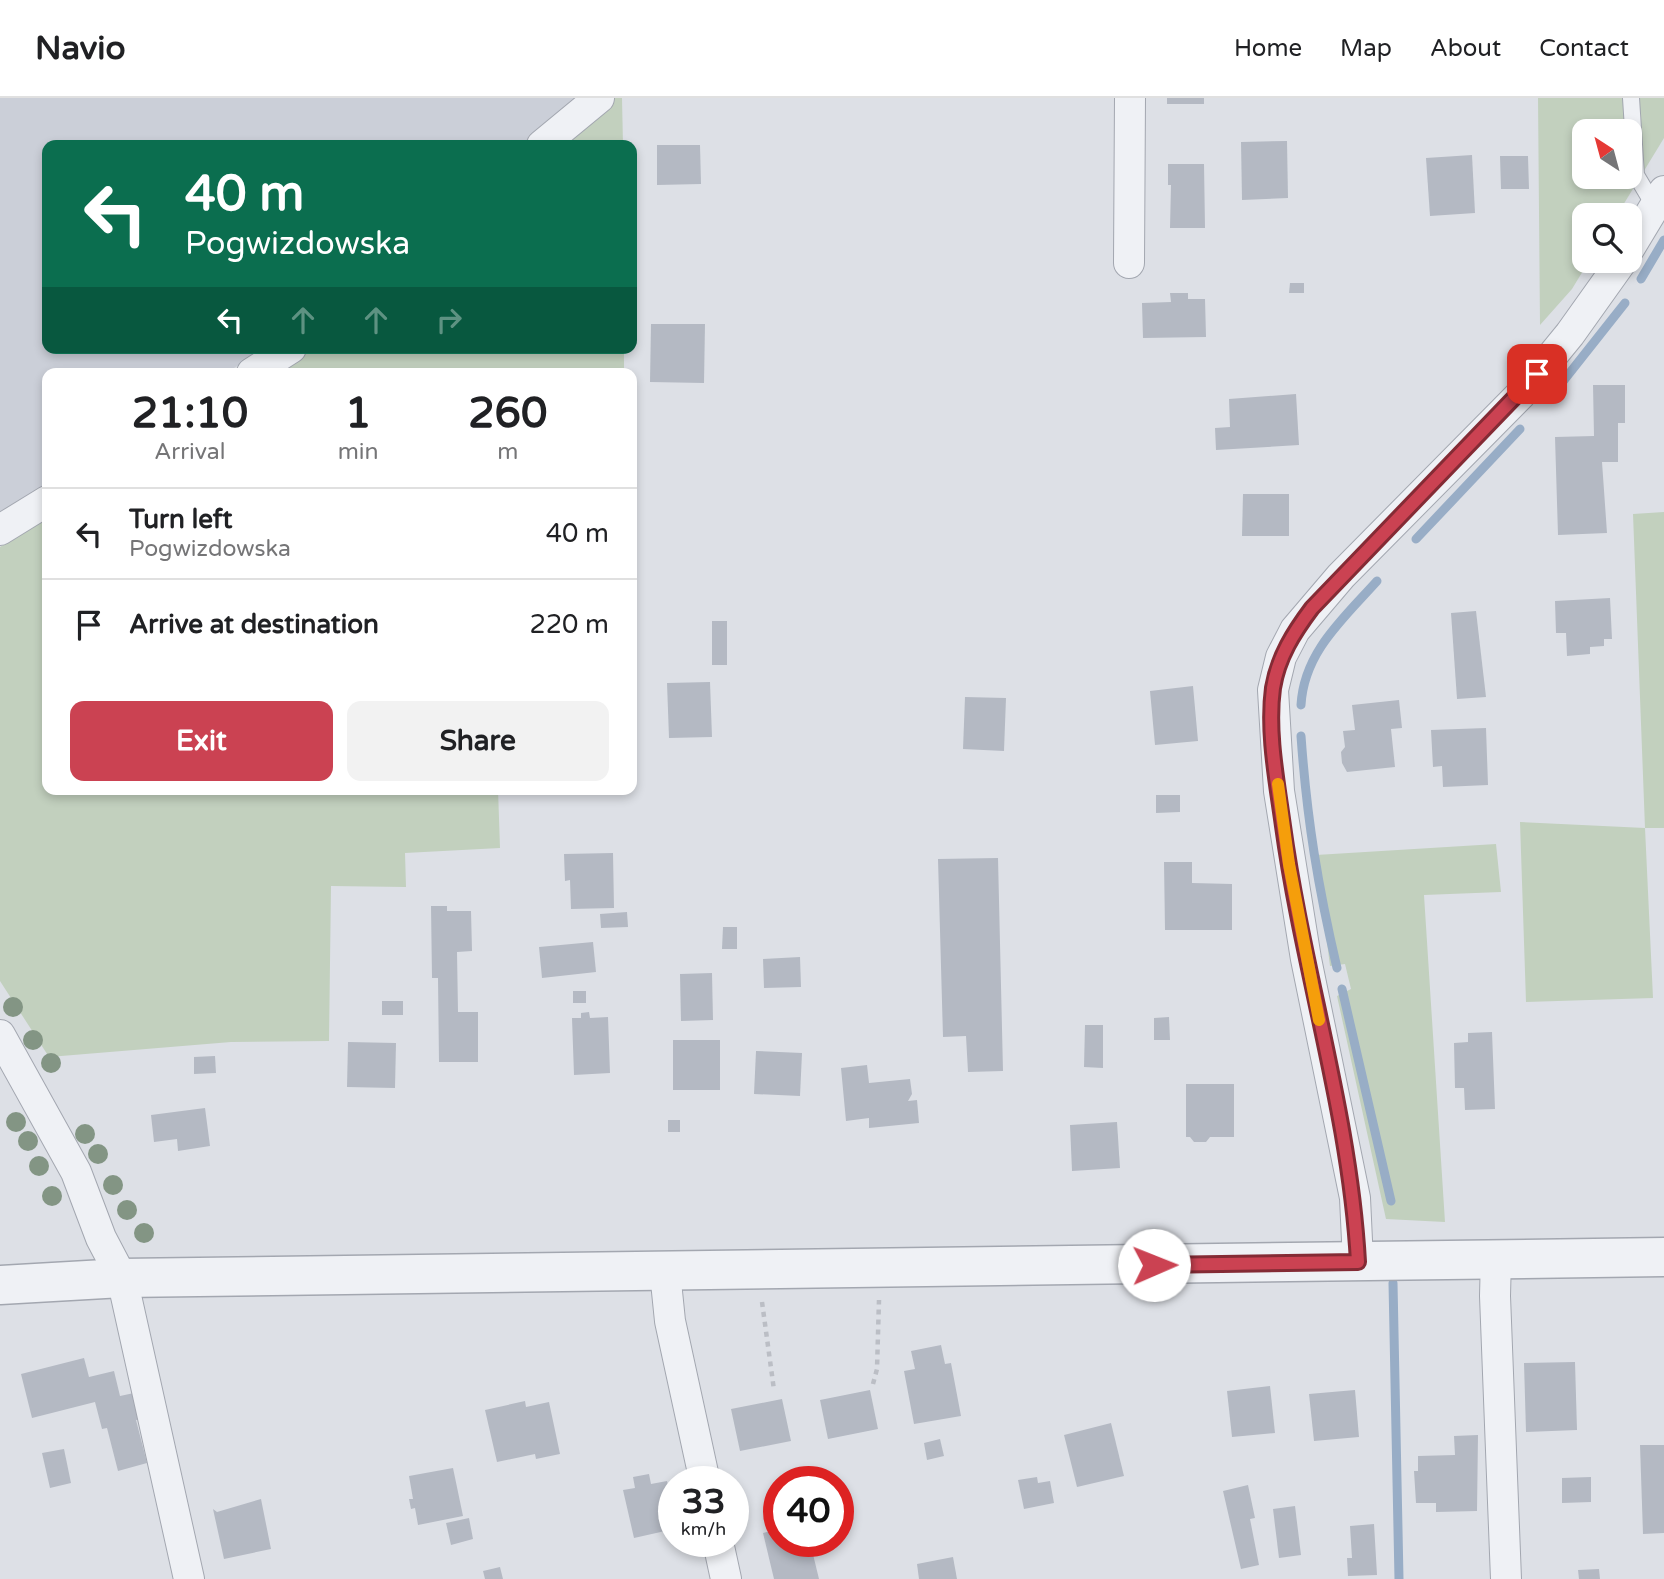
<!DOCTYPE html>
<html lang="en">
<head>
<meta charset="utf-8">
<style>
	body { margin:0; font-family:"Varela Round",sans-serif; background:#f2f2f2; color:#202124; height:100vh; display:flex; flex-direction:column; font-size:26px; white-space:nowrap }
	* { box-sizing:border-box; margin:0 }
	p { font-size:23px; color:#757577 }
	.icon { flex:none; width:38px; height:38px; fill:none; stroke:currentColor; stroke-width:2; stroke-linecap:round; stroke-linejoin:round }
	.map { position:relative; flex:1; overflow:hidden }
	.sheet { position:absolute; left:42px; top:270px; width:595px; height:427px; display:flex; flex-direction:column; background:#fff; border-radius:14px; box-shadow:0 4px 10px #0003 }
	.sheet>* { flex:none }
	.guide { position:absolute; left:42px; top:42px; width:595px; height:214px; border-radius:14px; box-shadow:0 4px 10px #0003; background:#0b6e4f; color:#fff; overflow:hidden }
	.needle { width:46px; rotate:324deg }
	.fabs { position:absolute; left:1572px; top:21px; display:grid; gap:14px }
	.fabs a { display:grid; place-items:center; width:70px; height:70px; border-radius:14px; background:#fff; box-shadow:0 4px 10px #0003; font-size:35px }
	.speed { position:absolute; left:658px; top:1368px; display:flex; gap:14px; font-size:35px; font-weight:700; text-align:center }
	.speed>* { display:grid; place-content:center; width:91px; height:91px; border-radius:50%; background:#fff; box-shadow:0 4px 10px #0003; line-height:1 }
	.speed small { font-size:18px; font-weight:400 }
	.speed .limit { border:10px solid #d22; background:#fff; color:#111 }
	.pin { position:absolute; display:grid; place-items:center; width:60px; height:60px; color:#fff; margin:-30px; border-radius:14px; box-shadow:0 4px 10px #0006 }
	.me { position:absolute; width:77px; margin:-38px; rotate:89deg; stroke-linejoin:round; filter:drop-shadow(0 0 5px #0008) }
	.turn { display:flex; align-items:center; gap:24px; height:147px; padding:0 28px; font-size:32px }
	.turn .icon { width:91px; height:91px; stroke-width:2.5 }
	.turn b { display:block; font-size:49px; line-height:60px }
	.lanes { display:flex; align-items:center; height:66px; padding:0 28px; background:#0003; justify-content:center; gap:35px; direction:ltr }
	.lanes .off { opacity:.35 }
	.eta { display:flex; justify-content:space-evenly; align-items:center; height:119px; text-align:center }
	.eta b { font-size:42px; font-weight:700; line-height:49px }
	.cta { display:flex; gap:14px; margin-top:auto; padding:14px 28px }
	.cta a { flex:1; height:80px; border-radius:14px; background:#cb4252; color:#fff; font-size:28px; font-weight:700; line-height:80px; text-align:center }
	.cta a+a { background:#f2f2f2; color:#202124 }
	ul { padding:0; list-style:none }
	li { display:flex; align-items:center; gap:21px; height:91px; padding:0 28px; border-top:2px solid #e0e0e0 }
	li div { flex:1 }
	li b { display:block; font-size:26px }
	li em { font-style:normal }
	header { display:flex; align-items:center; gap:42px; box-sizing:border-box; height:98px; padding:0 35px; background:#fff; border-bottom:2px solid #e0e0e0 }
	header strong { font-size:33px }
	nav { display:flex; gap:38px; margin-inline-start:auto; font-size:24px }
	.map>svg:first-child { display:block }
	.built { fill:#cbcfd8 }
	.green { fill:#c2d0be; fill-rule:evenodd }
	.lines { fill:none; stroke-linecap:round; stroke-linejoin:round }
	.stream { stroke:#98adc6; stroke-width:9 }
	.building { fill:#b4b9c3 }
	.service-casing { stroke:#a3a7b0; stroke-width:18 }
	.minor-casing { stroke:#a3a7b0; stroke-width:32 }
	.tertiary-casing { stroke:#a3a7b0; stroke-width:41 }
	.path { stroke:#bbbec5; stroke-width:4.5; stroke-dasharray:5 5; stroke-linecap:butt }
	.service { stroke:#eff1f5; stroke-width:16 }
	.minor { stroke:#eff1f5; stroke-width:30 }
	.tertiary { stroke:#eff1f5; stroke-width:38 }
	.tree { fill:#839584 }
	.route-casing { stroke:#842b35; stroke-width:18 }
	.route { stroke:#cb4252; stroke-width:12 }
	.slow { stroke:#f59e0b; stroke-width:12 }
</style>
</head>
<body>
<header>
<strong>Navio</strong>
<nav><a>Home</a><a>Map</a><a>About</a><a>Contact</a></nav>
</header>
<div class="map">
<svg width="1664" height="1481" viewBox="0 0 1664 1481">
	<rect width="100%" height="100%" fill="#dde0e6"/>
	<polygon class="built" points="0,0 580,0 522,47 47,47 47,250 266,250 226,275 47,275 47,385 0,414"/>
	<g class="green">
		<polygon points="611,0 622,0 623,47 555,47"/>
		<path d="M 1538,0 L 1664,0 L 1664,40 L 1617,117 L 1584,117 L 1584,163 L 1589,163 L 1572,191 L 1540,227 ZM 1584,33 L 1629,33 L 1629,79 L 1584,79 Z"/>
		<polygon points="312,250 624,250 624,275 278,275"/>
		<polygon points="1664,414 1664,730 1645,730 1653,900 1526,904 1520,724 1645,730 1633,416"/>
		<polygon points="47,419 47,691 498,691 500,750 405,755 406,789 331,788 329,943 231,944 49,959 0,883 0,449"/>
		<polygon points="1496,746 1501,794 1424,797 1445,1124 1386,1121 1337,898 1351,891 1345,866 1330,868 1316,757"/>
	</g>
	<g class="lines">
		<g class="stream">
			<polyline points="1641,181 1664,142"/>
			<polyline points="1553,296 1625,205"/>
			<polyline points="1416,441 1520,331"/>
			<path d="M 1301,607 C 1304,554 1343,521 1377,483"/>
			<path d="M 1301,638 C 1307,722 1318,789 1337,870"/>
			<polyline points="1342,891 1391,1103"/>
			<polyline points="1393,1185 1399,1481"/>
		</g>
	</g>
	<g class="building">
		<rect x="1167" y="0" width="37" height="6"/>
		<polygon points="1287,43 1288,100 1242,102 1241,44"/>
		<polygon points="657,47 700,47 701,86 657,87"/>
		<polygon points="1472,57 1475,115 1430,118 1426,60"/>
		<polygon points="1500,58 1528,58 1529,91 1501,91"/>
		<polygon points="1168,66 1204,66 1205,130 1170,130 1171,87 1168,87"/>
		<polygon points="1290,185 1304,185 1304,195 1289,195"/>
		<polygon points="1170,195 1188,195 1188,201 1205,201 1206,239 1143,240 1142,205 1171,204"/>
		<polygon points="651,226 705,226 704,285 650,284"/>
		<polygon points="1593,287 1625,287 1625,325 1618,325 1618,364 1602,364 1607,435 1558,437 1555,339 1594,338"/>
		<polygon points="1296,296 1299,347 1216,352 1215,330 1230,329 1229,301"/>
		<polygon points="1243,396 1289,396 1289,438 1242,438"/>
		<polygon points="1610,500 1612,541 1604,541 1604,548 1590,549 1590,556 1567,558 1566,535 1556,535 1555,503"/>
		<polygon points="1476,513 1486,599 1457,601 1451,515"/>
		<rect x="712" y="523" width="15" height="44"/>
		<polygon points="710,584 712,639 669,640 667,585"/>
		<polygon points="1193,588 1198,643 1155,647 1150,593"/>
		<polygon points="965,599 1006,600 1004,653 963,651"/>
		<polygon points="1399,602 1402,630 1391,631 1395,669 1347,674 1342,665 1341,654 1345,649 1343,633 1355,632 1352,607"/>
		<polygon points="1486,630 1488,687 1443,689 1442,668 1433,669 1431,632"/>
		<polygon points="1156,697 1180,697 1180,714 1156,715"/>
		<polygon points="613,755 614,810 571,811 570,782 565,783 564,756"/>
		<polygon points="998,760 1003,973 968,974 966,938 943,939 938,761"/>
		<polygon points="1164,764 1192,764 1192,785 1232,786 1232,832 1165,832"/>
		<polygon points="431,808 447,808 447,813 471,813 472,853 457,854 458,914 478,914 478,964 439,964 438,880 432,880"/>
		<polygon points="627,814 628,829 601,830 600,816"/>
		<polygon points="723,829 737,829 737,851 722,851"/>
		<polygon points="593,844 596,874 542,880 539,849"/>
		<polygon points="800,859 801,889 764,890 763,861"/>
		<polygon points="712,875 713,922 681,923 680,876"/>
		<rect x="573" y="893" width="13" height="12"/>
		<rect x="382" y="903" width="21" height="14"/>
		<polygon points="589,914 590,920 608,919 610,975 574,977 572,920 581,920 581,915"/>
		<polygon points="1169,919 1170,942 1154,942 1154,920"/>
		<polygon points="1085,927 1103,927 1103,970 1084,969"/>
		<polygon points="1492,934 1495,1011 1465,1012 1464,990 1455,990 1454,945 1468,944 1468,935"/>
		<rect x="673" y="942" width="47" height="50"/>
		<polygon points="348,944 396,945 395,990 347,989"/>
		<polygon points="756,953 802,955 800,998 754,996"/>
		<polygon points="215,958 216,975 194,976 194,959"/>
		<polygon points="867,967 869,985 910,981 912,996 908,1003 917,1002 919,1025 869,1030 869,1020 846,1023 841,970"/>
		<polygon points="1186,986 1234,986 1234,1039 1210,1039 1206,1044 1194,1044 1190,1039 1186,1039"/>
		<polygon points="205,1010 210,1048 178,1053 177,1041 154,1044 151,1017"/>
		<rect x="668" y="1022" width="12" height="12"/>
		<polygon points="1117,1024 1120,1070 1072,1073 1070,1027"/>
		<polygon points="941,1247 945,1266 951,1265 961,1318 914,1326 904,1273 915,1271 911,1253"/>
		<polygon points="84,1260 89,1279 114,1273 120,1298 134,1295 141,1321 136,1322 147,1365 118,1373 107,1330 102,1331 95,1304 32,1320 21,1276"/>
		<polygon points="1575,1264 1577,1332 1526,1334 1524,1265"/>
		<polygon points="1270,1288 1275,1335 1232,1339 1227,1293"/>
		<polygon points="870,1292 878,1331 828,1341 820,1302"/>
		<polygon points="1355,1292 1359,1339 1314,1343 1309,1296"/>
		<polygon points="782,1301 791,1343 740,1353 731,1311"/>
		<polygon points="525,1303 526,1309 549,1304 560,1356 536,1361 535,1356 497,1364 485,1312"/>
		<polygon points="1111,1325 1124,1378 1077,1389 1064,1337"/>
		<polygon points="1478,1337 1477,1413 1436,1414 1436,1405 1416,1405 1414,1373 1418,1373 1418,1358 1455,1357 1454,1338"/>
		<polygon points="940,1341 944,1358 927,1362 924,1345"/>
		<polygon points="1640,1347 1664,1347 1664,1435 1643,1436"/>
		<polygon points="64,1351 71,1385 50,1390 42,1355"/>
		<polygon points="453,1370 463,1418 418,1427 415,1410 411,1411 409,1401 413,1401 409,1378"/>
		<polygon points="649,1376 651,1386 667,1383 674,1412 674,1431 634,1440 623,1392 635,1390 633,1379"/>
		<polygon points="1037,1379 1038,1385 1050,1383 1054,1405 1024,1411 1018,1382"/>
		<polygon points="1591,1379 1591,1404 1562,1405 1562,1380"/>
		<polygon points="1248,1387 1255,1420 1250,1421 1259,1467 1241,1471 1223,1393"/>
		<polygon points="261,1401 271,1451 224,1461 213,1411 217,1414"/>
		<polygon points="1295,1408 1301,1457 1279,1460 1273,1411"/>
		<polygon points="469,1420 473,1441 451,1447 446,1425"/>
		<polygon points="1374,1426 1377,1477 1348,1478 1347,1460 1352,1460 1350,1428"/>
		<polygon points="779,1431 779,1444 810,1444 819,1481 774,1481 763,1435"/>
		<polygon points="953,1459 957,1481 919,1481 917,1466"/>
		<polygon points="500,1469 503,1481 485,1481 483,1473"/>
		<polygon points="1599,1471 1600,1481 1579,1481 1578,1472"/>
	</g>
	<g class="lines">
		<g class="service-casing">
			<polyline id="service" points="1631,0 1636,77 1655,109"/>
		</g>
		<g class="minor-casing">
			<g id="minor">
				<polyline points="542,47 599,0"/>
				<polyline points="1629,151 1664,93"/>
				<polyline points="1129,165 1130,0"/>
				<polyline points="252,275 291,250"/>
				<polyline points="0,432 47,403"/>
				<polyline points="0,937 76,1074 101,1140 122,1180 189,1481"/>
				<polyline points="1496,1159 1495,1198 1506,1481"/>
				<polyline points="1358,1164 1355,1100 1306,861 1279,693 1273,592 1281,559 1295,532 1341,478 1520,297 1570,236 1622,163"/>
				<polyline points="665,1174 670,1223 705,1384"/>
				<polyline points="718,1444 726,1481"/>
			</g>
		</g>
		<g class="tertiary-casing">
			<polyline id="tertiary" points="0,1187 122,1180 1664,1159"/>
		</g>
		<g class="path">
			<polyline points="762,1204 774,1292"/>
			<polyline points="873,1286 877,1271 879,1202"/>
		</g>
		<use href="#service" class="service"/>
		<use href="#minor" class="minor"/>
		<use href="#tertiary" class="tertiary"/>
	</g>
	<g class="tree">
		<circle cx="13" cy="909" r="10"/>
		<circle cx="33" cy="942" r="10"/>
		<circle cx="51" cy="965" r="10"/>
		<circle cx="16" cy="1024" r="10"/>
		<circle cx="85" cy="1036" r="10"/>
		<circle cx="28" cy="1043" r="10"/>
		<circle cx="98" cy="1056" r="10"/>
		<circle cx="39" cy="1068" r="10"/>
		<circle cx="113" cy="1087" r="10"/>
		<circle cx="52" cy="1098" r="10"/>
		<circle cx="127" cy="1112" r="10"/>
		<circle cx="144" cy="1135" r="10"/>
	</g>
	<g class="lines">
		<g class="route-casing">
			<path id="route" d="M 1154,1167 L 1358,1164 C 1350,1016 1303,874 1283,728 C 1277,684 1267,634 1273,590 C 1278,559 1294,534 1312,510 L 1537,276"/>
		</g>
		<use href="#route" class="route"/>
		<polyline class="slow" points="1278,686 1289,766 1319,922"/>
	</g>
</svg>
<div class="fabs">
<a><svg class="needle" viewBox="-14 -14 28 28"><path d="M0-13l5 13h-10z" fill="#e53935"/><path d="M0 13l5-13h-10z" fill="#757577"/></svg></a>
<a><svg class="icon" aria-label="search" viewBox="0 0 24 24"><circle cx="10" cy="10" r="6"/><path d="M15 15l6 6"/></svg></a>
</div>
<div class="speed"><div>33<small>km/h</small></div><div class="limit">40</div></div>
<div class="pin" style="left:1537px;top:276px;background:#d93025"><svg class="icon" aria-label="arrive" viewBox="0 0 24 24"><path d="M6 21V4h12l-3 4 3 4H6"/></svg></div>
<svg class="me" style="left:1154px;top:1167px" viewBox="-20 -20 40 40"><circle r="19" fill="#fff"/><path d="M0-13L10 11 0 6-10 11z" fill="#cb4252"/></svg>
<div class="guide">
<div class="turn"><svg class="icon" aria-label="left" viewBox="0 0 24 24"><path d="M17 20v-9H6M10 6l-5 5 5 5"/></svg><div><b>40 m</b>Pogwizdowska</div></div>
<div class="lanes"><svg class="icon" aria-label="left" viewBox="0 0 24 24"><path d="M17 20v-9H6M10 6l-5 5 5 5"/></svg><svg class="icon off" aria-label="ahead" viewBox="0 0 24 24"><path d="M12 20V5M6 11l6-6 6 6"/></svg><svg class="icon off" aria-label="ahead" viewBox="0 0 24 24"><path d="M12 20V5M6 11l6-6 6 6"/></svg><svg class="icon off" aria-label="right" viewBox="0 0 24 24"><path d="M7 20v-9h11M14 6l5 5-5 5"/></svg></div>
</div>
<section class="sheet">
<div class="eta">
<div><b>21:10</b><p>Arrival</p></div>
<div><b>1</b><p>min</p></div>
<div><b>260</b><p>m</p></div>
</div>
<ul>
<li><svg class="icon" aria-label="left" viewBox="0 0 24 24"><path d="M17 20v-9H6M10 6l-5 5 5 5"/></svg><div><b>Turn left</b><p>Pogwizdowska</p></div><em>40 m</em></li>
<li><svg class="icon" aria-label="arrive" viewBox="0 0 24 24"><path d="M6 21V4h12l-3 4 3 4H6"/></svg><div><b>Arrive at destination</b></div><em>220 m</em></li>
</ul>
<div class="cta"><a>Exit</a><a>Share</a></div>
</section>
</div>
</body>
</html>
